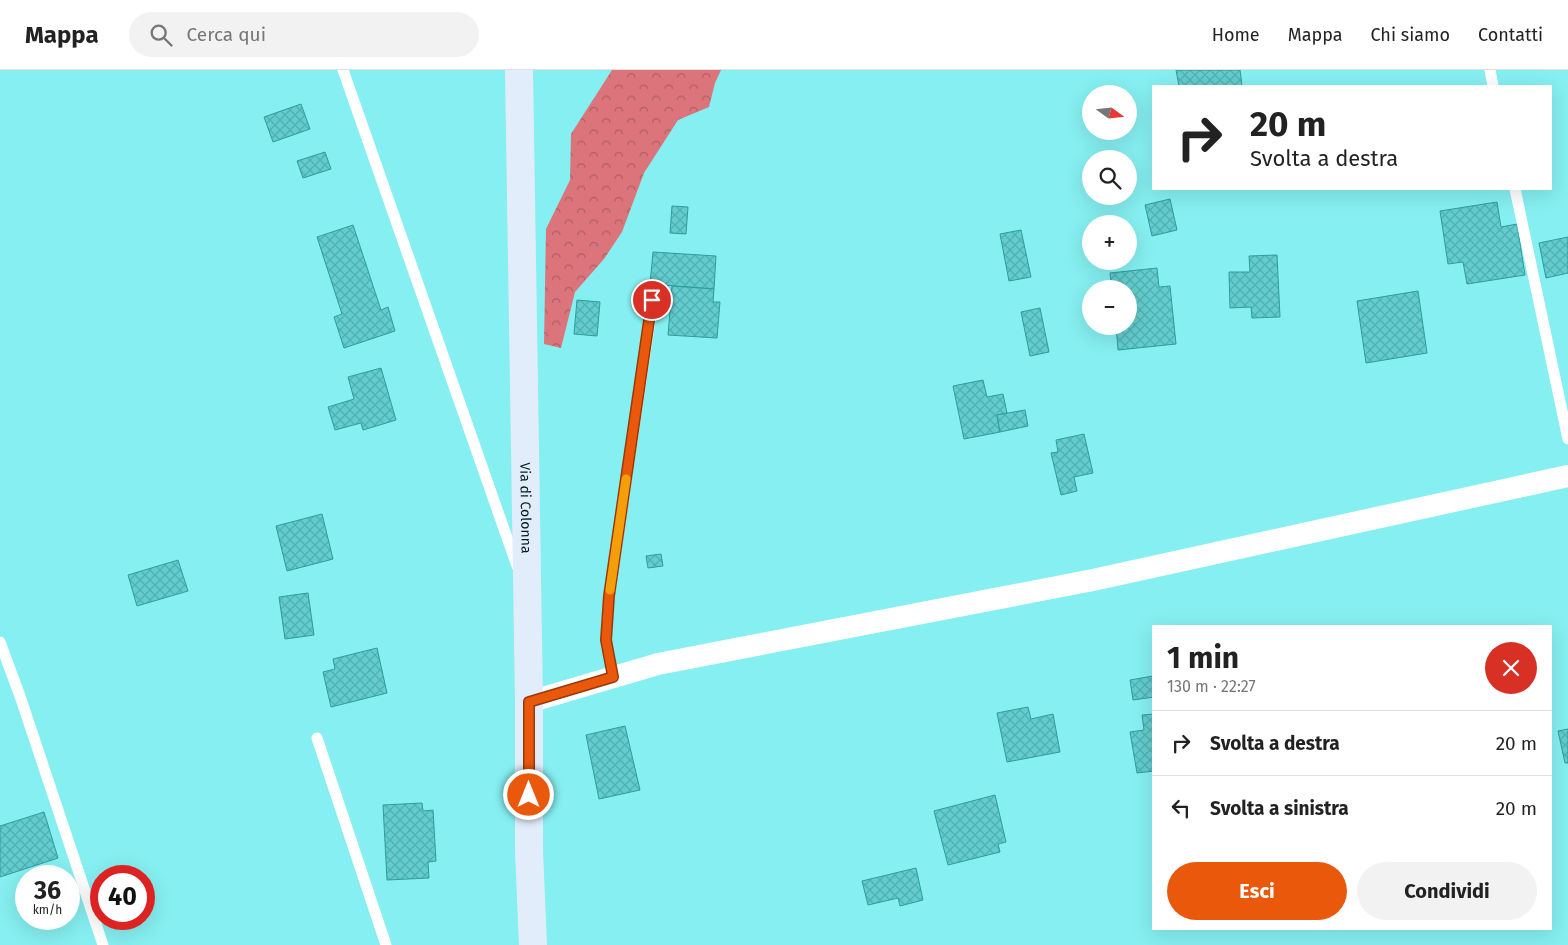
<!DOCTYPE html>
<html lang="it">
<head>
<meta charset="utf-8">
<style>
	body { margin:0; font-family:"Fira Sans",sans-serif; background:#f2f2f2; color:#222; height:100vh; display:flex; flex-direction:column; font-size:19px; white-space:nowrap }
	* { box-sizing:border-box; margin:0 }
	p { font-size:16px; color:#767676 }
	.icon { flex:none; width:28px; height:28px; fill:none; stroke:currentColor; stroke-width:2; stroke-linecap:round; stroke-linejoin:round }
	.map { position:relative; flex:1; overflow:hidden }
	.sheet { position:absolute; left:1152px; top:555px; width:400px; height:305px; display:flex; flex-direction:column; background:#fff; border-radius:0px; box-shadow:0 5px 20px #0002 }
	.sheet>* { flex:none }
	.hud { position:absolute; left:1152px; top:15px; width:400px; height:105px; border-radius:0px; box-shadow:0 5px 20px #0002; background:#fff; color:#222; overflow:hidden }
	.needle { width:32px; rotate:105deg }
	.buttons { position:absolute; left:1082px; top:15px; display:grid; gap:10px }
	.buttons a { display:grid; place-items:center; width:55px; height:55px; border-radius:50%; background:#fff; box-shadow:0 5px 20px #0002; font-size:25px }
	.speed { position:absolute; left:15px; top:795px; display:flex; gap:10px; font-size:25px; font-weight:700; text-align:center }
	.speed>* { display:grid; place-content:center; width:65px; height:65px; border-radius:50%; background:#fff; box-shadow:0 5px 20px #0002; line-height:1 }
	.speed small { font-size:12px; font-weight:400 }
	.speed .limit { border:8px solid #d22; background:#fff; color:#111 }
	.pin { position:absolute; display:grid; place-items:center; width:42px; height:42px; color:#fff; margin:-21px; border:2px solid #fff; border-radius:50%; box-shadow:0 1px 5px #0007 }
	.me { position:absolute; width:55px; margin:-28px; rotate:0deg; stroke-linejoin:round; filter:drop-shadow(0 0 4px #0008) }
	.turn { display:flex; align-items:center; gap:18px; height:105px; padding:0 15px; font-size:22px }
	.turn .icon { width:65px; height:65px; stroke-width:2.5 }
	.turn b { display:block; font-size:35px; line-height:42px }
	.round { display:grid; place-items:center; flex:none; width:52px; height:52px; border-radius:26px; background:#f2f2f2 }
	.head { display:flex; align-items:center; justify-content:space-between; height:85px; padding:0 15px }
	h1 { font-size:30px; font-weight:700; line-height:38px }
	.button { display:flex; gap:10px; margin-top:auto; padding:10px 15px }
	.button a { flex:1; height:58px; border-radius:30px; background:#ea580c; color:#fff; font-size:20px; font-weight:700; line-height:58px; text-align:center }
	.button a+a { background:#f2f2f2; color:#222 }
	ul { padding:0; list-style:none }
	li { display:flex; align-items:center; gap:15px; height:65px; padding:0 15px; border-top:1px solid #e0e0e0 }
	li div { flex:1 }
	li b { display:block; font-size:19px }
	li em { font-style:normal }
	header { display:flex; align-items:center; gap:30px; box-sizing:border-box; height:70px; padding:0 25px; background:#fff; border-bottom:1px solid #e0e0e0 }
	header strong { font-size:24px }
	nav { display:flex; gap:28px; margin-inline-start:auto; font-size:18px }
	.search { width:350px; height:45px; background:#f2f2f2; display:flex; align-items:center; gap:12px; box-sizing:border-box; padding:0 18px; border-radius:28px; color:#767676; font-size:19px }
	.map>svg:first-child { display:block }
	.forest { fill:url(#forest-crowns) }
	.building { fill:url(#building-cross-hatch); stroke:#2b9d9f }
	.lines { fill:none; stroke-linecap:round; stroke-linejoin:round }
	.lane { stroke:#fff; stroke-width:11 }
	.street { stroke:#fff; stroke-width:22 }
	.secondary { stroke:#e2edfb; stroke-width:28 }
	.route-casing { stroke:#983908; stroke-width:12 }
	.route { stroke:#ea580c; stroke-width:9 }
	.slow { stroke:#f59e0b; stroke-width:9 }
	.labels { text-anchor:middle; dominant-baseline:central; stroke-width:5; stroke-linejoin:round; paint-order:stroke }
	.street-label { font-size:14px; fill:#041a1b; stroke:#94fcfe }
</style>
</head>
<body>
<header>
<strong>Mappa</strong>
<div class="search"><svg class="icon" aria-label="search" viewBox="0 0 24 24"><circle cx="10" cy="10" r="6"/><path d="M15 15l6 6"/></svg>Cerca qui</div>
<nav><a>Home</a><a>Mappa</a><a>Chi siamo</a><a>Contatti</a></nav>
</header>
<div class="map">
<svg width="1568" height="875" viewBox="0 0 1568 875">
	<defs>
		<pattern id="forest-crowns" width="20" height="18" patternUnits="userSpaceOnUse" patternTransform="scale(1.25)"><rect width="20" height="18" fill="#dc747b"/><path d="M2 6a3 3 0 1 1 6 0M12 15a3 3 0 1 1 6 0" fill="none" stroke="#b05e64"/></pattern>
		<pattern id="building-cross-hatch" width="8" height="8" patternUnits="userSpaceOnUse" patternTransform="scale(1.25)"><rect width="8" height="8" fill="#62ccce"/><path d="M0 0l8 8M0 8l8-8" fill="none" stroke="#53afb0"/></pattern>
	</defs>
	<rect width="100%" height="100%" fill="#86eff1"/>
	<polygon class="forest" points="612,0 721,0 715,13 709,37 678,50 644,103 622,162 604,189 575,222 561,278 544,274 546,159 570,110 571,64"/>
	<g class="building">
		<polygon points="1176,0 1240,0 1242,16 1179,16"/>
		<polygon points="301,34 310,59 273,72 264,47"/>
		<polygon points="325,82 331,99 303,108 297,91"/>
		<polygon points="1170,129 1177,160 1152,166 1145,135"/>
		<polygon points="1497,132 1501,157 1517,154 1525,205 1467,214 1463,192 1448,194 1440,141"/>
		<polygon points="672,136 688,137 686,164 670,163"/>
		<polygon points="353,155 381,240 388,237 395,261 344,278 334,247 342,244 317,167"/>
		<polygon points="1021,160 1031,207 1009,211 1000,164"/>
		<polygon points="1568,167 1568,203 1546,208 1539,173"/>
		<polygon points="653,182 716,186 714,219 650,214"/>
		<polygon points="1277,185 1280,247 1252,248 1251,237 1230,238 1229,202 1250,202 1249,186"/>
		<polygon points="1157,198 1159,217 1170,216 1176,274 1118,280 1116,256 1129,256 1129,219 1112,219 1110,203"/>
		<polygon points="672,216 714,219 713,232 720,232 717,268 668,265"/>
		<polygon points="1418,221 1427,283 1366,293 1357,231"/>
		<polygon points="577,230 600,232 597,266 574,264"/>
		<polygon points="1040,238 1049,282 1030,286 1021,242"/>
		<polygon points="381,298 396,350 363,360 361,353 335,360 328,337 354,329 348,307"/>
		<polygon points="983,310 987,327 1003,324 1007,343 997,345 1000,362 964,369 953,316"/>
		<polygon points="1025,340 1028,356 1000,362 997,345"/>
		<polygon points="1084,364 1093,403 1074,407 1077,421 1061,425 1051,383 1058,382 1056,370"/>
		<polygon points="322,444 333,489 287,501 276,456"/>
		<polygon points="661,484 663,496 648,498 646,486"/>
		<polygon points="178,490 188,521 137,536 128,505"/>
		<polygon points="308,523 314,565 285,569 279,527"/>
		<polygon points="377,578 387,623 331,637 323,602 335,599 333,589"/>
		<polygon points="1153,606 1154,627 1133,630 1130,610"/>
		<polygon points="1028,637 1031,649 1053,644 1060,682 1007,692 997,643"/>
		<polygon points="1154,644 1154,701 1137,703 1130,662 1144,660 1142,645"/>
		<polygon points="625,656 640,720 599,729 586,665"/>
		<polygon points="1568,659 1568,693 1565,693 1558,661"/>
		<polygon points="995,725 1006,772 998,774 1000,782 948,795 934,741"/>
		<polygon points="422,733 423,741 433,740 436,791 428,792 429,808 387,810 383,735"/>
		<polygon points="44,742 58,788 0,807 0,756"/>
		<polygon points="916,798 923,830 900,836 898,828 868,835 862,811"/>
	</g>
	<g class="lines">
		<g class="lane">
			<polyline points="343,0 517,496"/>
			<polyline points="1490,0 1493,16"/>
			<polyline points="1515,119 1568,369"/>
			<polyline points="0,572 21,629 103,875"/>
			<polyline points="613,607 606,570 609,526 653,230"/>
			<polyline points="317,668 386,875"/>
		</g>
		<polyline class="street" points="529,632 658,594 1093,510 1568,406"/>
		<path class="secondary" id="s1" d="M 519,0 L 529,632 L 529,781 L 533,875"/>
	</g>
	<g class="lines">
		<g class="route-casing">
			<polyline id="route" points="529,725 529,632 613,607 606,570 609,526 652,230"/>
		</g>
		<use href="#route" class="route"/>
		<polyline class="slow" points="610,520 626,409"/>
	</g>
	<g class="labels">
		<g class="street-label">
			<text stroke="none"><textPath href="#s1" startOffset="438">Via di Colonna</textPath></text>
		</g>
	</g>
</svg>
<div class="buttons">
<a><svg class="needle" viewBox="-14 -14 28 28"><path d="M0-13l5 13h-10z" fill="#e53935"/><path d="M0 13l5-13h-10z" fill="#767676"/></svg></a>
<a><svg class="icon" aria-label="search" viewBox="0 0 24 24"><circle cx="10" cy="10" r="6"/><path d="M15 15l6 6"/></svg></a>
<a>+</a>
<a>−</a>
</div>
<div class="speed"><div>36<small>km/h</small></div><div class="limit">40</div></div>
<div class="pin" style="left:652px;top:230px;background:#d93025"><svg class="icon" aria-label="arrive" viewBox="0 0 24 24"><path d="M6 21V4h12l-3 4 3 4H6"/></svg></div>
<svg class="me" style="left:529px;top:725px" viewBox="-20 -20 40 40"><circle r="17" fill="#ea580c" stroke="#fff" stroke-width="3"/><path d="M0-11L8 9 0 5-8 9z" fill="#fff"/></svg>
<div class="hud">
<div class="turn"><svg class="icon" aria-label="right" viewBox="0 0 24 24"><path d="M7 20v-9h11M14 6l5 5-5 5"/></svg><div><b>20 m</b>Svolta a destra</div></div>
</div>
<section class="sheet">
<div class="head"><div><h1>1 min</h1><p>130 m · 22:27</p></div><a class="round" style="background:#d93025;color:#fff"><svg class="icon" aria-label="close" viewBox="0 0 24 24"><path d="M6 6l12 12M18 6L6 18"/></svg></a></div>
<ul>
<li><svg class="icon" aria-label="right" viewBox="0 0 24 24"><path d="M7 20v-9h11M14 6l5 5-5 5"/></svg><div><b>Svolta a destra</b></div><em>20 m</em></li>
<li><svg class="icon" aria-label="left" viewBox="0 0 24 24"><path d="M17 20v-9H6M10 6l-5 5 5 5"/></svg><div><b>Svolta a sinistra</b></div><em>20 m</em></li>
</ul>
<div class="button"><a>Esci</a><a>Condividi</a></div>
</section>
</div>
</body>
</html>
